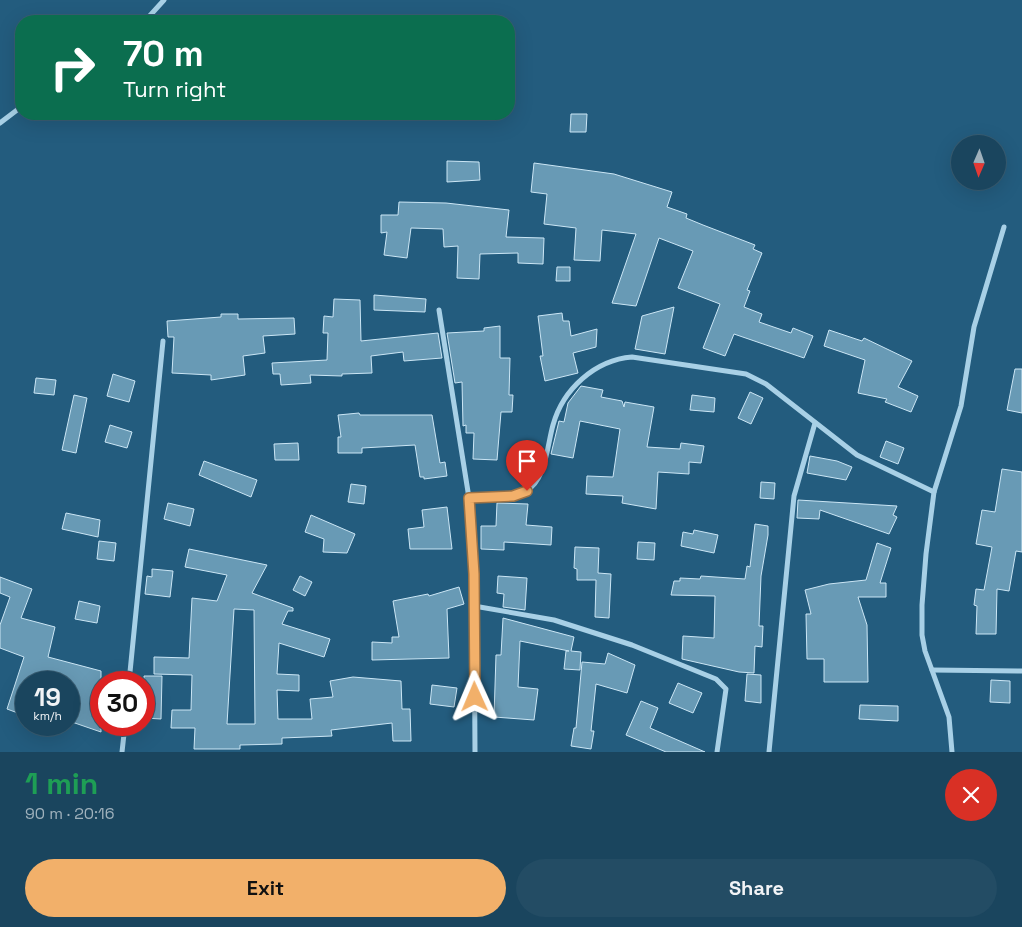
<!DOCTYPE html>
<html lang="en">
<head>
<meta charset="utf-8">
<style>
	body { margin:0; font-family:"Space Grotesk",sans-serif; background:#234c64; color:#f1f3f6; height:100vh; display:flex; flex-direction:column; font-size:19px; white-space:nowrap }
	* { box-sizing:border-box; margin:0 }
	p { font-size:16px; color:#9fb1bc }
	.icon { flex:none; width:28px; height:28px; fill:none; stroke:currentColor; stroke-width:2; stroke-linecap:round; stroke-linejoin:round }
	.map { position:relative; height:752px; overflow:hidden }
	.side { display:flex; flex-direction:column; background:#1a455e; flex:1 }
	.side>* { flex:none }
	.hud { position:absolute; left:15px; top:15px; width:500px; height:105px; border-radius:20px; box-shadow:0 5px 20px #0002,0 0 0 1px #385d73; background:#0b6e4f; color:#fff; overflow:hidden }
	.needle { width:32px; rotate:182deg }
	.controls { position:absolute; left:951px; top:135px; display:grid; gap:10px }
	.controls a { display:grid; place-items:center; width:55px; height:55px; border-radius:50%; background:#1a455e; box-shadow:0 5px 20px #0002,0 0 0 1px #385d73; font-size:25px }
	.speed { position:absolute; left:15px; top:671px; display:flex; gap:10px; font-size:25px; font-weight:700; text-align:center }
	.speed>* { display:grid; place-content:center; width:65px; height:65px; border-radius:50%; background:#1a455e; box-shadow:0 5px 20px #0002,0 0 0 1px #385d73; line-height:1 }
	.speed small { font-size:12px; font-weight:400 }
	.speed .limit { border:8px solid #d22; background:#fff; color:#111 }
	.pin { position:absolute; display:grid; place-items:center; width:42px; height:42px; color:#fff; margin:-51px -21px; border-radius:50% 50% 50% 0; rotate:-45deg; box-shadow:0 0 5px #0007 }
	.pin .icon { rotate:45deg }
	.me { position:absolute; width:55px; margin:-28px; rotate:359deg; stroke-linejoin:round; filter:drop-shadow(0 0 4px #0008) }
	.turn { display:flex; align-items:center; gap:18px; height:105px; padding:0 25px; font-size:22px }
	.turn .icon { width:65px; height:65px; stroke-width:2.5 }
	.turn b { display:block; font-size:35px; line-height:42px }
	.round { display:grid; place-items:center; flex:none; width:52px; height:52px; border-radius:26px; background:#234c64 }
	.head { display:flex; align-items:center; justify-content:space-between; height:85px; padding:0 25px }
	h1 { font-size:30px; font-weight:700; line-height:38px; color:#1e9e55 }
	.primary-button { display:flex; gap:10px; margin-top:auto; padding:10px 25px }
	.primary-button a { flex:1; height:58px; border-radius:30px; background:#f2b06a; color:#111; font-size:20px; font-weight:700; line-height:58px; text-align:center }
	.primary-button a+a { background:#234c64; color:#f1f3f6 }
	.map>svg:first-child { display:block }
	.building { fill:#689ab5; stroke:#cbe6f5; fill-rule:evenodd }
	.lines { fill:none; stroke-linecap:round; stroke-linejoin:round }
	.minor { stroke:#a8d0e6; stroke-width:5 }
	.route-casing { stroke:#9d7245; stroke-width:12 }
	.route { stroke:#f2b06a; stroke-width:9 }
</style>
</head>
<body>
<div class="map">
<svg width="1022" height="752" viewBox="0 0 1022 752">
	<rect width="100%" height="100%" fill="#235c7e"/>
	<g class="building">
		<polygon points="571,114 587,114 586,132 570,132"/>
		<polygon points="447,161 479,162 480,180 447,182"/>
		<polygon points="534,163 614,174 672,192 667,207 687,214 686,218 703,225 755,245 753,249 762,253 747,290 750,291 744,307 762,314 759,322 791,333 793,328 813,336 804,358 734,334 725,356 703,348 720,304 678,288 693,251 659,238 636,306 612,303 636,234 602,230 600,261 574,260 576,228 544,224 547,194 531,192"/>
		<polygon points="399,202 446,203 509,210 506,237 544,238 543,264 518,263 518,253 480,254 479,279 457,278 458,246 444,247 443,229 411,228 407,258 384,255 387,232 381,233 381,215 398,215"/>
		<polygon points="557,267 570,267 570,281 556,281"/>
		<polygon points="374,295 426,299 425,312 374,310"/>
		<polygon points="334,299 360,300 361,341 438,333 442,358 404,361 403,352 371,356 372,373 342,374 342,376 310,375 311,383 281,385 280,374 273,374 272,363 327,360 328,333 323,333 324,316 333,317"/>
		<polygon points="674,307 665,354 635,349 642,316"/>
		<polygon points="562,313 563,321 569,321 571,336 597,329 596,347 573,353 578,373 545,381 540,356 543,356 538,316"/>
		<polygon points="221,314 238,314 238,319 294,318 295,334 263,336 265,353 243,356 245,375 211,380 211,375 172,373 174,337 168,337 167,321 221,317"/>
		<polygon points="500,326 500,358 510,358 509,395 513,395 512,412 501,412 497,460 473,459 474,433 466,433 466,425 463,426 462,382 455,383 447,333 484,331 484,328"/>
		<polygon points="829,330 862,341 864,338 912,361 898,387 918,396 911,412 885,402 887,399 858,393 865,360 824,346"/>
		<polygon points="1015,369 1022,369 1022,413 1007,410"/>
		<polygon points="113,374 135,381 129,402 107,396"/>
		<polygon points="36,378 56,380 54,395 34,393"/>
		<polygon points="581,386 603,390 601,397 622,401 624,407 625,402 654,407 647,447 680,449 681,443 704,446 701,463 689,462 689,474 658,472 656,509 622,503 623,496 586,494 587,476 613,477 620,429 580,421 573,458 551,454 559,421 564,422 568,403"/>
		<polygon points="750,392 763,398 751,424 738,418"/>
		<polygon points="74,395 87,398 76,453 62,450"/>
		<polygon points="692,395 715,398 714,412 690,410"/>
		<polygon points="359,413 360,415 432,415 440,463 445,462 447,476 424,479 424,477 420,477 415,445 362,448 362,453 338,453 338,437 341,437 338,415"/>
		<polygon points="110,425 132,432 127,448 105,442"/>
		<polygon points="886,441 904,448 898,464 880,457"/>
		<polygon points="298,443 299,460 275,460 274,444"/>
		<polygon points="810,456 837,461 852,467 846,480 807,473"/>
		<polygon points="204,461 257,480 251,497 199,475"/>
		<polygon points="1002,469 1022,472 1022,552 1016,551 1009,591 997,589 996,634 976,634 977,606 974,605 976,589 984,590 992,547 976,544 982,510 995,512"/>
		<polygon points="761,482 775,483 774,499 760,498"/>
		<polygon points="351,484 366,486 364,504 348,502"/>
		<polygon points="798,500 897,506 893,515 897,517 889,534 820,510 819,519 797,518"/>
		<polygon points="168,503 194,509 190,526 164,519"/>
		<polygon points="497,503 528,504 526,525 552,527 551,545 504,542 504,550 481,549 481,526 496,526"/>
		<polygon points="447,507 452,549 410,549 408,529 424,527 422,510"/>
		<polygon points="66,513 100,520 98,537 62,529"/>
		<polygon points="311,515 355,534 347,553 323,552 324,539 305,532"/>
		<polygon points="755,524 768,526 768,535 761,576 759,626 763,626 762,647 755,646 754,673 739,672 682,659 683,636 714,638 715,596 671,595 674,581 680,581 680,578 700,579 701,576 745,579 747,566 750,567"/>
		<polygon points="694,530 718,535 714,553 681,546 683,532 693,534"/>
		<polygon points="99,541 116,543 114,561 97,559"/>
		<polygon points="638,542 655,543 654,560 637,559"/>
		<polygon points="877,543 891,548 880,583 886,583 886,597 858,597 867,625 868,682 824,682 824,659 807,659 806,614 811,614 805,590 829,584 866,580"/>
		<polygon points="575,547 599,548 598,573 611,574 609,618 595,617 596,580 577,580 577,569 574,568"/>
		<path d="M 189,549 L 267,565 L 252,593 L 293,608 L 293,611 L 288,611 L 282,624 L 330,639 L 324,657 L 279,643 L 277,674 L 299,675 L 299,691 L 277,690 L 278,719 L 312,719 L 310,699 L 333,697 L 330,681 L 353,677 L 401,681 L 402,709 L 410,709 L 411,741 L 393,741 L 392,723 L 331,730 L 332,736 L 282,738 L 282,744 L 240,745 L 240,749 L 194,749 L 195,728 L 171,728 L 172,710 L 191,710 L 192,675 L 154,674 L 154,657 L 189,658 L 192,598 L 217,601 L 227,575 L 185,567 ZM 234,609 L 254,610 L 255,724 L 227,724 Z"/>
		<polygon points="152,569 173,571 170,597 145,594 147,576 152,577"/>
		<polygon points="300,576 312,582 305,596 293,590"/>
		<polygon points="498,576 527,578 525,610 503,607 504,594 497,593"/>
		<polygon points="0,577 32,589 21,618 55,627 48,657 101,671 101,732 69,721 69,680 45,673 42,682 26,682 26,716 7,709 24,657 0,648 0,625 10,597 0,593"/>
		<polygon points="459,587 464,604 447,609 449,658 372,660 372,642 392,643 392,637 399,637 393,601 428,594 429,596"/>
		<polygon points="79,601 100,606 97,623 75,619"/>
		<polygon points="503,618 574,637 571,651 581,652 580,670 564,669 566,651 569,651 520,641 518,687 538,689 534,720 494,717 496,655 501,655"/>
		<polygon points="608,653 635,665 627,693 596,684 591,731 594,731 591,749 571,746 574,728 576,728 582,662 605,664"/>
		<polygon points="747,674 761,675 761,703 745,701"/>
		<polygon points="144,676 162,676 161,719 144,718"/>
		<polygon points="991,680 1010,681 1010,703 990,702"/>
		<polygon points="678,683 702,693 693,713 669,703"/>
		<polygon points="432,685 457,688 454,707 430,704"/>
		<polygon points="641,701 658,708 650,728 705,752 666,752 626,735"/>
		<polygon points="860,705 898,706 898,721 859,719"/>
	</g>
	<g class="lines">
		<g class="minor">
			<polyline points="145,21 164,0"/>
			<polyline points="0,123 21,107"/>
			<polyline points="439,310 469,498 474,574 475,752"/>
			<path d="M 469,498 C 486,497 510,500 526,491 C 546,480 547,446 553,425 C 563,389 595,360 632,357 L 746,374 L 766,384 L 857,455 L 934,492"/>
			<polyline points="474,606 554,620 632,645 716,679 726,689 717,752"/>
			<polyline points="932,670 1022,671"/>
			<polyline points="129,682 163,341"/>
			<polyline points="122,752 125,725"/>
			<polyline points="769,752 794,496 815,423"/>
			<polyline points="952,752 949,717 925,651 922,635 922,605 926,554 934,492 961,406 974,327 1004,227"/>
		</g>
	</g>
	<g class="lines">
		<g class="route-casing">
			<polyline id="route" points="475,697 474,574 469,498 513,496 527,491"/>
		</g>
		<use href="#route" class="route"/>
	</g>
</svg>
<div class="controls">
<a><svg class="needle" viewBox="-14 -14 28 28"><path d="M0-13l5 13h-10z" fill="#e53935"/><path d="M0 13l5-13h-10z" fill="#9fb1bc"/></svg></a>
</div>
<div class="speed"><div>19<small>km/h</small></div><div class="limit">30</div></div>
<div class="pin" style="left:527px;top:491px;background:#d93025"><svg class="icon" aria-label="arrive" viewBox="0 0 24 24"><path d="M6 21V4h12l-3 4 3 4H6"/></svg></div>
<svg class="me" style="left:475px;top:697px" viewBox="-20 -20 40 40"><path d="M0-17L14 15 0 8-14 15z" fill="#f2b06a" stroke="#fff" stroke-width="4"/></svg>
<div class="hud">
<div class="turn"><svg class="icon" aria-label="right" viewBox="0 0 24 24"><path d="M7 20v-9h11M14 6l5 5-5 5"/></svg><div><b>70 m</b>Turn right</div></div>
</div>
</div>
<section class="side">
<div class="head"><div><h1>1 min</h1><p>90 m · 20:16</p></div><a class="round" style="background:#d93025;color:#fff"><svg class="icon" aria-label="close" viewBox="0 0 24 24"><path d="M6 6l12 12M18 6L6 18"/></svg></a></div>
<div class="primary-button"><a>Exit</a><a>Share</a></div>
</section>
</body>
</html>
